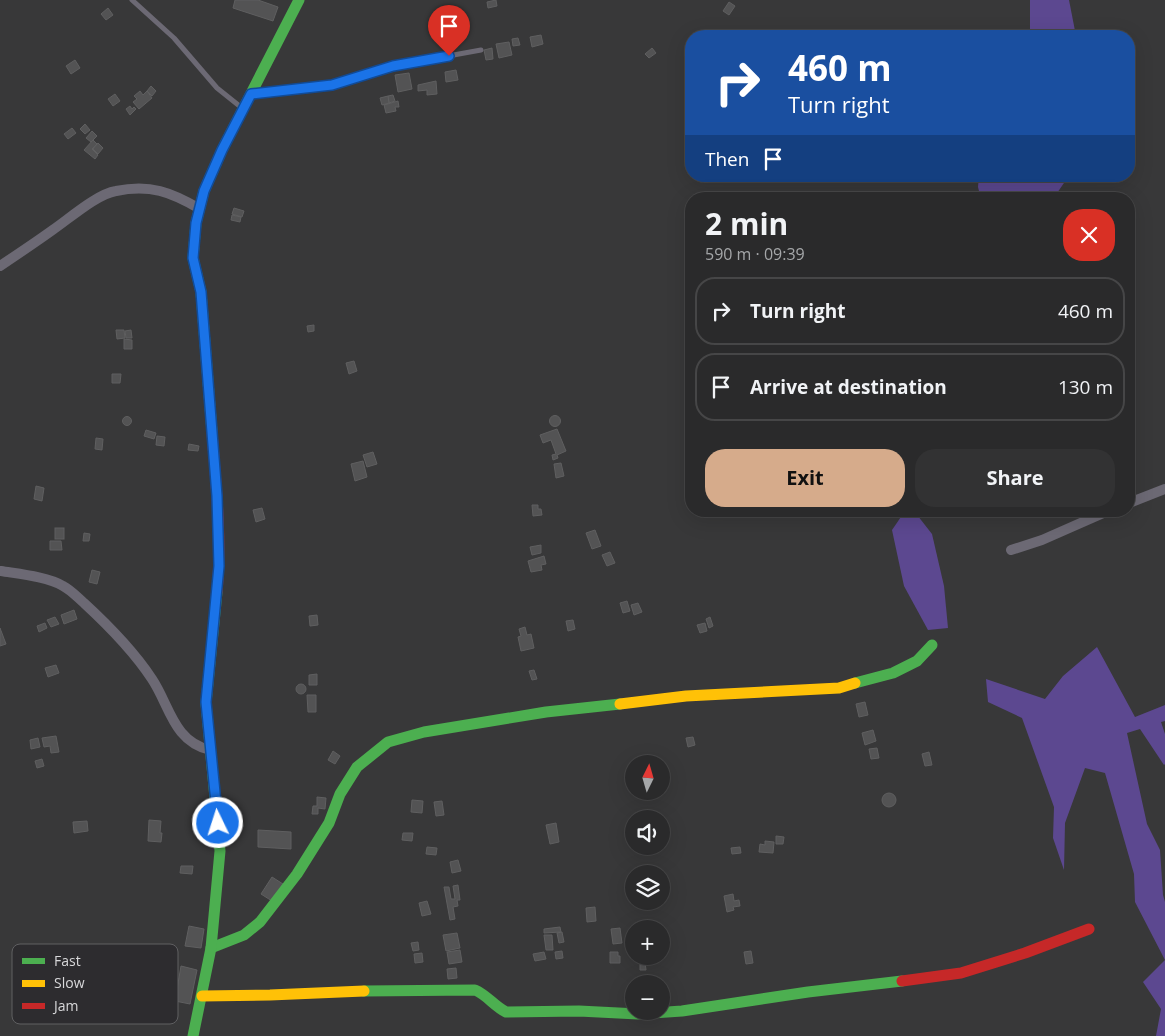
<!DOCTYPE html>
<html lang="en">
<head>
<meta charset="utf-8">
<style>
	body { margin:0; font-family:"Open Sans",sans-serif; background:#323233; color:#f1f3f6; height:100vh; display:flex; flex-direction:column; font-size:19px; white-space:nowrap }
	* { box-sizing:border-box; margin:0 }
	p { font-size:16px; color:#a5a7a9 }
	.icon { flex:none; width:28px; height:28px; fill:none; stroke:currentColor; stroke-width:2; stroke-linecap:round; stroke-linejoin:round }
	.map { position:relative; flex:1; overflow:hidden }
	.drawer { position:absolute; left:685px; top:192px; width:450px; height:325px; display:flex; flex-direction:column; background:#2a2a2b; border-radius:20px; box-shadow:0 5px 20px #0002,0 0 0 1px #464647 }
	.drawer>* { flex:none }
	.banner { position:absolute; left:685px; top:30px; width:450px; height:152px; border-radius:20px; box-shadow:0 5px 20px #0002,0 0 0 1px #464647; background:#1a4fa0; color:#fff; overflow:hidden }
	.needle { width:32px; rotate:5deg }
	.tools { position:absolute; left:625px; top:755px; display:grid; gap:10px }
	.tools a { display:grid; place-items:center; width:45px; height:45px; border-radius:50%; background:#2a2a2b; box-shadow:0 5px 20px #0002,0 0 0 1px #464647; font-size:25px }
	.pin { position:absolute; display:grid; place-items:center; width:42px; height:42px; color:#fff; margin:-51px -21px; border-radius:50% 50% 50% 0; rotate:-45deg; box-shadow:0 0 5px #0007 }
	.pin .icon { rotate:45deg }
	.me { position:absolute; width:55px; margin:-28px; rotate:356deg; stroke-linejoin:round; filter:drop-shadow(0 0 4px #0008) }
	.turn { display:flex; align-items:center; gap:18px; height:105px; padding:0 20px; font-size:22px }
	.turn .icon { width:65px; height:65px; stroke-width:2.5 }
	.turn b { display:block; font-size:35px; line-height:42px }
	.then { display:flex; align-items:center; height:48px; padding:0 20px; background:#0003; gap:10px; font-size:19px }
	.round { display:grid; place-items:center; flex:none; width:52px; height:52px; border-radius:20px; background:#323233 }
	.headline { display:flex; align-items:center; justify-content:space-between; height:85px; padding:0 20px }
	h1 { font-size:30px; font-weight:700; line-height:38px }
	.action { display:flex; gap:10px; margin-top:auto; padding:10px 20px }
	.action a { flex:1; height:58px; border-radius:20px; background:#d6ab8b; color:#111; font-size:20px; font-weight:700; line-height:58px; text-align:center }
	.action a+a { background:#323233; color:#f1f3f6 }
	ul { padding:0; list-style:none }
	li { display:flex; align-items:center; gap:15px; height:68px; margin:0 10px 8px; padding:0 10px; border:2px solid #464647; border-radius:20px }
	li div { flex:1 }
	li b { display:block; font-size:19px }
	li em { font-style:normal }
	.map>svg:first-child { display:block }
	.forest { fill:#5c4890 }
	.building { fill:#535354; stroke:#5f5f60 }
	.lines { fill:none; stroke-linecap:round; stroke-linejoin:round }
	.lane { stroke:#6c6974; stroke-width:5 }
	.street { stroke:#6c6974; stroke-width:10 }
	.fast { stroke:#4caf50; stroke-width:11 }
	.slow { stroke:#ffc107; stroke-width:11 }
	.jam { stroke:#c62828; stroke-width:11 }
	.route-casing { stroke:#114b97; stroke-width:12 }
	.route { stroke:#1a73e8; stroke-width:9 }
	.key { fill:#2d2c2f; stroke:#606062; stroke-width:1 }
	.key-label { font-size:14px; fill:#d8d8da }
</style>
</head>
<body>
<div class="map">
<svg width="1165" height="1036" viewBox="0 0 1165 1036">
	<rect width="100%" height="100%" fill="#383839"/>
	<g class="forest">
		<polygon points="1030,0 1069,0 1076,36 1030,36"/>
		<polygon points="979,176 1067,176 1068,177 1053,199 981,199 978,187"/>
		<polygon points="905,511 914,511 932,534 944,586 948,628 928,630 904,586 892,530"/>
		<polygon points="1097,647 1135,717 1165,705 1165,721 1161,722 1165,734 1165,764 1164,765 1140,729 1127,733 1147,824 1160,850 1163,895 1165,902 1165,960 1135,902 1134,874 1105,773 1085,768 1065,823 1064,870 1053,838 1054,807 1022,718 988,702 986,679 1045,699 1063,676"/>
		<polygon points="1165,960 1165,1036 1156,1036 1161,1009 1143,982"/>
	</g>
	<g class="building">
		<polygon points="235,0 258,0 278,7 273,21 233,8"/>
		<polygon points="496,0 497,6 488,8 487,2"/>
		<polygon points="729,2 735,6 729,15 723,11"/>
		<polygon points="108,8 113,15 106,20 101,14"/>
		<polygon points="541,35 543,44 532,47 530,37"/>
		<polygon points="518,38 520,45 513,46 512,39"/>
		<polygon points="509,42 512,55 499,58 496,44"/>
		<polygon points="492,48 493,59 486,60 484,50"/>
		<polygon points="652,48 656,53 649,58 645,54"/>
		<polygon points="75,60 80,68 71,74 66,66"/>
		<polygon points="456,70 458,80 446,82 445,72"/>
		<polygon points="409,73 412,89 398,92 395,75"/>
		<polygon points="436,81 437,94 427,95 427,90 418,91 418,85"/>
		<polygon points="151,86 156,91 152,96 147,91"/>
		<polygon points="140,91 143,95 147,91 152,98 139,109 133,102 137,99 134,96"/>
		<polygon points="115,94 120,101 113,106 108,99"/>
		<polygon points="393,95 395,101 389,103 388,96"/>
		<polygon points="388,96 389,103 382,105 380,98"/>
		<polygon points="398,101 399,107 395,107 396,111 386,113 384,105"/>
		<polygon points="130,106 132,109 134,107 136,109 130,115 126,109"/>
		<polygon points="85,124 90,130 85,134 80,129"/>
		<polygon points="72,128 76,133 68,139 64,134"/>
		<polygon points="92,131 97,136 91,142 86,138"/>
		<polygon points="93,140 97,144 92,149 98,155 95,159 84,150"/>
		<polygon points="98,143 103,148 98,154 93,149"/>
		<polygon points="234,208 244,211 242,217 232,214"/>
		<polygon points="232,215 241,217 240,222 231,220"/>
		<polygon points="314,325 314,331 308,332 307,326"/>
		<polygon points="116,330 124,330 125,338 117,339"/>
		<polygon points="131,330 132,338 126,338 125,331"/>
		<polygon points="124,339 132,340 132,349 124,349"/>
		<polygon points="354,361 357,371 349,374 346,363"/>
		<polygon points="112,374 121,374 120,383 112,383"/>
		<circle cx="555" cy="421" r="5.5"/>
		<circle cx="127" cy="421" r="4.5"/>
		<polygon points="557,429 566,451 557,455 558,458 553,460 552,455 556,454 551,440 543,443 540,435"/>
		<polygon points="146,430 156,433 154,439 144,436"/>
		<polygon points="157,436 165,437 164,446 156,445"/>
		<polygon points="96,438 103,439 102,450 95,449"/>
		<polygon points="189,444 199,446 198,451 188,450"/>
		<polygon points="373,452 377,464 367,467 363,455"/>
		<polygon points="363,461 367,477 355,481 351,464"/>
		<polygon points="561,463 564,476 556,478 554,464"/>
		<polygon points="36,486 44,488 42,501 34,499"/>
		<polygon points="532,505 538,505 538,509 541,509 542,515 533,516"/>
		<polygon points="262,508 265,519 256,522 253,510"/>
		<rect x="55" y="528" width="9" height="11"/>
		<polygon points="595,530 601,546 592,549 586,533"/>
		<polygon points="84,533 90,534 89,541 83,541"/>
		<polygon points="50,541 61,541 62,550 50,550"/>
		<polygon points="541,545 541,553 532,555 530,547"/>
		<polygon points="610,552 615,563 607,566 602,555"/>
		<polygon points="544,556 546,564 541,565 542,570 531,572 528,561"/>
		<polygon points="92,570 100,572 97,584 89,582"/>
		<polygon points="627,601 630,611 623,613 620,603"/>
		<polygon points="638,603 642,612 634,615 631,605"/>
		<polygon points="74,610 77,619 64,624 61,615"/>
		<polygon points="317,615 318,625 310,626 309,616"/>
		<polygon points="55,617 59,624 51,627 47,620"/>
		<polygon points="710,617 713,626 709,628 706,619"/>
		<polygon points="573,620 575,629 568,631 566,621"/>
		<polygon points="45,623 47,628 39,632 37,626"/>
		<polygon points="705,623 707,631 700,633 697,625"/>
		<polygon points="525,627 527,635 531,634 534,648 521,651 518,637 521,636 519,629"/>
		<polygon points="0,628 6,644 0,646"/>
		<polygon points="56,665 59,673 48,677 45,668"/>
		<polygon points="534,670 537,679 532,680 529,671"/>
		<polygon points="317,674 317,685 309,685 309,675"/>
		<circle cx="301" cy="689" r="5"/>
		<polygon points="307,695 316,695 316,712 308,712"/>
		<polygon points="865,702 868,715 859,717 856,704"/>
		<polygon points="873,730 876,741 865,745 862,733"/>
		<polygon points="56,736 59,752 51,753 50,746 44,747 42,738"/>
		<polygon points="693,737 695,745 688,747 686,738"/>
		<polygon points="38,738 40,747 31,749 30,740"/>
		<polygon points="877,748 879,758 871,759 869,749"/>
		<polygon points="333,751 340,756 335,764 328,760"/>
		<polygon points="929,752 932,765 925,766 922,754"/>
		<polygon points="42,759 44,766 37,768 35,761"/>
		<circle cx="889" cy="800" r="7"/>
		<polygon points="317,797 326,798 325,809 318,808 318,814 312,814 313,806 317,806"/>
		<polygon points="412,800 423,801 422,813 411,812"/>
		<polygon points="442,801 444,815 436,816 434,802"/>
		<polygon points="149,820 161,821 160,833 162,833 161,842 148,841"/>
		<polygon points="87,821 88,831 74,833 73,822"/>
		<polygon points="556,823 559,842 550,844 546,825"/>
		<polygon points="258,830 291,832 291,849 258,847"/>
		<polygon points="403,833 413,833 412,841 402,840"/>
		<polygon points="776,836 784,837 783,844 776,844"/>
		<polygon points="765,841 774,842 773,853 759,852 760,844 765,845"/>
		<polygon points="427,847 437,848 436,855 426,854"/>
		<polygon points="740,847 741,853 732,854 731,848"/>
		<polygon points="458,860 461,871 452,873 450,862"/>
		<polygon points="181,866 193,866 192,874 180,873"/>
		<polygon points="272,877 283,884 272,901 261,894"/>
		<polygon points="458,885 460,900 457,900 458,906 453,907 455,919 450,920 444,887 449,887 451,899 455,899 453,886"/>
		<polygon points="733,894 734,901 739,900 740,906 733,907 734,910 727,912 724,896"/>
		<polygon points="427,901 431,914 422,916 419,903"/>
		<polygon points="595,907 596,921 587,922 586,908"/>
		<polygon points="189,926 204,929 201,948 185,946"/>
		<polygon points="560,927 561,932 544,933 544,929"/>
		<polygon points="620,928 622,943 613,944 611,929"/>
		<polygon points="562,932 564,942 559,943 557,933"/>
		<polygon points="457,933 460,948 446,951 443,935"/>
		<polygon points="544,935 552,935 553,950 546,950"/>
		<polygon points="418,942 419,950 413,951 411,943"/>
		<polygon points="460,950 462,962 449,964 447,952"/>
		<polygon points="562,951 563,958 556,959 555,952"/>
		<polygon points="751,951 753,963 746,964 744,952"/>
		<polygon points="544,952 546,959 535,961 533,954"/>
		<polygon points="610,952 618,952 618,956 620,956 620,963 610,963"/>
		<polygon points="422,953 423,962 415,963 414,954"/>
		<polygon points="645,962 646,970 640,970 640,963"/>
		<polygon points="181,966 197,970 190,1004 175,1001"/>
		<polygon points="456,968 457,978 448,979 447,969"/>
	</g>
	<g class="lines">
		<g class="lane">
			<polyline points="132,0 174,38 217,88 242,108"/>
			<polyline points="254,94 332,85 393,66 481,50"/>
		</g>
		<g class="street">
			<path d="M 0,266 C 18,254 36,242 54,229 C 70,218 97,194 116,191 C 150,184 171,192 200,209"/>
			<polyline points="1129,503 1165,489"/>
			<polyline points="1011,550 1042,540 1108,511"/>
			<path d="M 1,571 C 19,574 48,577 63,586 C 71,590 78,598 84,603 C 109,626 133,650 152,679 C 170,706 173,741 210,750"/>
		</g>
		<g class="fast">
			<polyline points="212,432 201,292 193,258 196,223 204,191 222,150 299,0"/>
			<polyline points="855,683 893,673 917,661 932,645"/>
			<polyline points="211,948 244,935 260,922 297,874 329,823 340,794 357,767 388,742 424,732 546,712 620,704"/>
			<path d="M 364,991 L 475,990 C 487,995 494,1006 506,1012 L 579,1011 L 638,1014 L 682,1011 L 808,992 L 902,981"/>
			<polyline points="193,1036 211,948 220,851 206,703 217,592"/>
		</g>
		<g class="slow">
			<polyline points="620,704 686,696 839,688 855,683"/>
			<polyline points="202,996 270,995 364,991"/>
		</g>
		<g class="jam">
			<path d="M 212,432 C 216,485 222,539 217,592"/>
			<polyline points="902,981 961,973 1025,953 1089,929"/>
		</g>
	</g>
	<g class="lines">
		<g class="route-casing">
			<polyline id="route" points="218,823 206,702 219,566 217,496 201,292 193,258 196,223 204,191 222,150 251,94 332,85 393,66 449,56"/>
		</g>
		<use href="#route" class="route"/>
	</g>
	<rect x="12" y="944" width="166" height="80" rx="8" class="key"/>
	<rect x="22" y="958" width="23" height="6" fill="#4caf50"/>
	<rect x="22" y="980" width="23" height="7" fill="#ffc107"/>
	<rect x="22" y="1003" width="23" height="6" fill="#c62828"/>
	<g class="key-label">
		<text x="54" y="966">Fast</text>
		<text x="54" y="988">Slow</text>
		<text x="54" y="1011">Jam</text>
	</g>
</svg>
<div class="tools">
<a><svg class="needle" viewBox="-14 -14 28 28"><path d="M0-13l5 13h-10z" fill="#e53935"/><path d="M0 13l5-13h-10z" fill="#a5a7a9"/></svg></a>
<a><svg class="icon" aria-label="sound" viewBox="0 0 24 24"><path d="M4 9h4l5-4v14l-5-4H4zM17 9q2 3 0 6"/></svg></a>
<a><svg class="icon" aria-label="layers" viewBox="0 0 24 24"><path d="M12 4l9 5-9 5-9-5zM3 14l9 5 9-5"/></svg></a>
<a>+</a>
<a>−</a>
</div>
<div class="pin" style="left:449px;top:56px;background:#d93025"><svg class="icon" aria-label="arrive" viewBox="0 0 24 24"><path d="M6 21V4h12l-3 4 3 4H6"/></svg></div>
<svg class="me" style="left:218px;top:823px" viewBox="-20 -20 40 40"><circle r="17" fill="#1a73e8" stroke="#fff" stroke-width="3"/><path d="M0-11L8 9 0 5-8 9z" fill="#fff"/></svg>
<div class="banner">
<div class="turn"><svg class="icon" aria-label="right" viewBox="0 0 24 24"><path d="M7 20v-9h11M14 6l5 5-5 5"/></svg><div><b>460 m</b>Turn right</div></div>
<div class="then">Then<svg class="icon" aria-label="arrive" viewBox="0 0 24 24"><path d="M6 21V4h12l-3 4 3 4H6"/></svg></div>
</div>
<section class="drawer">
<div class="headline"><div><h1>2 min</h1><p>590 m · 09:39</p></div><a class="round" style="background:#d93025;color:#fff"><svg class="icon" aria-label="close" viewBox="0 0 24 24"><path d="M6 6l12 12M18 6L6 18"/></svg></a></div>
<ul>
<li><svg class="icon" aria-label="right" viewBox="0 0 24 24"><path d="M7 20v-9h11M14 6l5 5-5 5"/></svg><div><b>Turn right</b></div><em>460 m</em></li>
<li><svg class="icon" aria-label="arrive" viewBox="0 0 24 24"><path d="M6 21V4h12l-3 4 3 4H6"/></svg><div><b>Arrive at destination</b></div><em>130 m</em></li>
</ul>
<div class="action"><a>Exit</a><a>Share</a></div>
</section>
</div>
</body>
</html>
